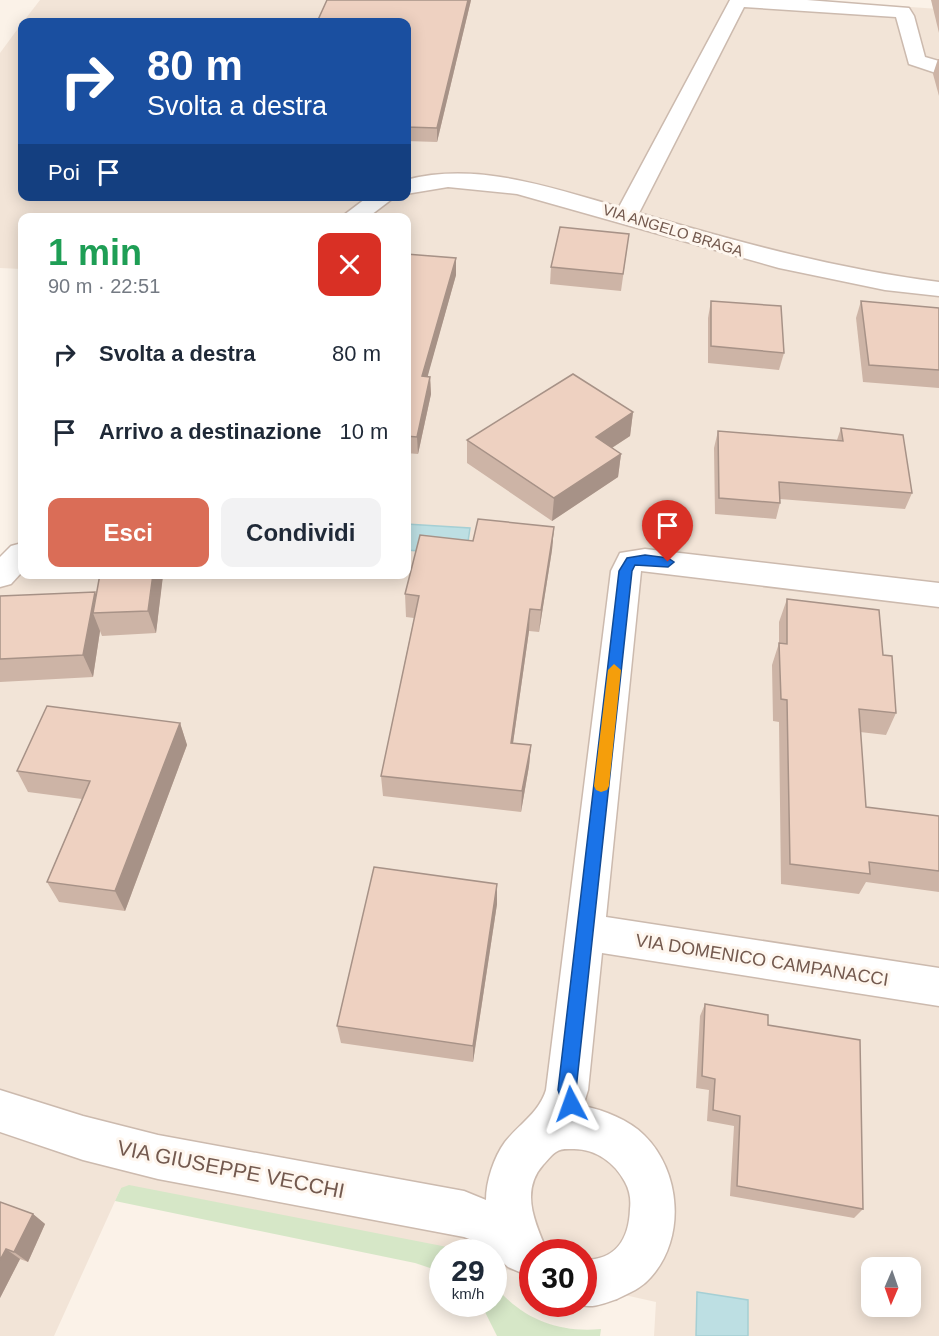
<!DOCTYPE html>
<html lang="it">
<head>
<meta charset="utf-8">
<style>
	body { margin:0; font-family:Helvetica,sans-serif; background:#f2f2f3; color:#1f2937; height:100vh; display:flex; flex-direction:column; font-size:22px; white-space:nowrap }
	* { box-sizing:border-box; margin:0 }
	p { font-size:20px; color:#747a83 }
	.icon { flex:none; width:33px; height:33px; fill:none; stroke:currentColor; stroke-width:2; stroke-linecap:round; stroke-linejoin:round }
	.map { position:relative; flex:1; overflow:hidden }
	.details { position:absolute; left:18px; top:213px; width:393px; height:366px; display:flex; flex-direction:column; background:#fff; border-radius:12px; box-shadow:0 3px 15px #0003 }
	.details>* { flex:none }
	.banner { position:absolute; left:18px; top:18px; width:393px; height:183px; border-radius:12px; box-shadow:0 3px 15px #0003; background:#1a4fa0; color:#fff; overflow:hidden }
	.needle { width:39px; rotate:182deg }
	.controls { position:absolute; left:861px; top:1257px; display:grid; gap:12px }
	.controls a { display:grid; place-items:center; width:60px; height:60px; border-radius:12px; background:#fff; box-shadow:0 3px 15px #0003; font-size:30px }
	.speed { position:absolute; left:429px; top:1239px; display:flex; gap:12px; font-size:30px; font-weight:700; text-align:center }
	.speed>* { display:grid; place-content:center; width:78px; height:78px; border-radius:50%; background:#fff; box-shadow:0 3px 15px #0003; line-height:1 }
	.speed small { font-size:15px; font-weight:400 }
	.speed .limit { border:9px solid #d22; background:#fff; color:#111 }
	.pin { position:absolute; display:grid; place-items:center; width:51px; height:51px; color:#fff; margin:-62px -26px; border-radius:50% 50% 50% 0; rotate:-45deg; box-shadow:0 0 6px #0007 }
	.pin .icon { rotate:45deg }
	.me { position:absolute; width:66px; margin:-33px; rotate:356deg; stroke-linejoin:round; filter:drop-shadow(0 0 4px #0008) }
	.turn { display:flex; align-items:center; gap:21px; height:126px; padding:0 30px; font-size:27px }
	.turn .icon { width:78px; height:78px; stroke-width:2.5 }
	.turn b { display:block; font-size:42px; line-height:51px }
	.then { display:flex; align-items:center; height:57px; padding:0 30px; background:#0003; gap:12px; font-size:22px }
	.round { display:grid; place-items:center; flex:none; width:63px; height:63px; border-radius:12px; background:#f2f2f3 }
	.headline { display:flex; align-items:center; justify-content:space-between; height:102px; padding:0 30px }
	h1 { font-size:36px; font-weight:700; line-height:45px; color:#1e9e55 }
	.button { display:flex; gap:12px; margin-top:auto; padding:12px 30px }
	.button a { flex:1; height:69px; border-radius:12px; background:#da6d57; color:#fff; font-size:24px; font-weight:700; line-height:69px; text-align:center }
	.button a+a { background:#f2f2f3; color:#1f2937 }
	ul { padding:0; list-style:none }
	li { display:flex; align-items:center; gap:18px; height:78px; padding:0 30px }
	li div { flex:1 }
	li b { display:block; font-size:22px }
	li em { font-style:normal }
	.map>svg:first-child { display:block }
	.residential { fill:#f2e4d7; fill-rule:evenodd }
	.green { fill:#d6e7c7 }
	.water { fill:#bddfe3; stroke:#a5cfd4; stroke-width:1.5 }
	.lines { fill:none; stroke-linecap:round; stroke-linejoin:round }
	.street-casing { stroke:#ccbaae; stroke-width:3 }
	.street { fill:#fff; fill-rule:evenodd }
	.wall { fill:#cdb4a6 }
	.shaded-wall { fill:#a79287 }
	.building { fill:#eed1c1; stroke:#a79287; stroke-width:1.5 }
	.route { fill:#1a73e8; stroke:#114b97; stroke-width:1.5 }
	.slow { fill:#f59e0b }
	.labels { text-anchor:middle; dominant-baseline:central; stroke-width:6; stroke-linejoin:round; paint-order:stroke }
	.far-street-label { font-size:15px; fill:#73594e; stroke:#fef6ee }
	.street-label { font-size:18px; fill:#73594e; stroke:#fef6ee }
	.near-street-label { font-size:21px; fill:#73594e; stroke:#fef6ee }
</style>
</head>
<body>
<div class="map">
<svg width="939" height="1336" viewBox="0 0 939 1336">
	<rect width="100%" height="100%" fill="#fbf2e8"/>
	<path class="residential" d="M 40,0 L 810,0 L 939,9 L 939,1336 L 654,1336 L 656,1302 L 584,1286 L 584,1252 L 532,1252 L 532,1275 L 494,1267 L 494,1252 L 442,1252 L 121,1188 L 54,1336 L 0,1336 L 0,587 L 22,566 L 22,574 L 406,574 L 406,218 L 22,218 L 22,269 L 0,268 L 0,53 L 22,23 L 22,196 L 406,196 L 406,22 L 23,22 ZM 872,1268 L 910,1268 L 910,1306 L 872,1306 Z"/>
	<g class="green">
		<polygon points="129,1185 473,1252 442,1252 442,1272 415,1263 115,1201 121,1188"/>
		<path d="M 494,1285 C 522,1319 558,1333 601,1329 L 600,1336 L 497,1336 L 481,1304 L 494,1304 Z"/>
	</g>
	<g class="water">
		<polygon points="406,524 470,528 466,555 407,550"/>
		<polygon points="697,1292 748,1300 748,1336 696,1336"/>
	</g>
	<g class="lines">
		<g class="street-casing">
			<g id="street">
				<path d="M 730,0 L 807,0 L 909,8 L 914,16 L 925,57 L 939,61 L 939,74 L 909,64 L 896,17 L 744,7 L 639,213 C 738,242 836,269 939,282 L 939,296 L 885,290 L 779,268 L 517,194 L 448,187 L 406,194 L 406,180 C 477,161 551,188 619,207 Z"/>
				<polygon points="369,196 396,196 367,218 340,218"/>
				<polygon points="22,543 22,572 11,584 0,587 0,557 11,546"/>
				<path d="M 645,549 L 939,583 L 939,607 L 641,571 L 606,917 L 939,968 L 939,1006 L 602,953 L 588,1090 L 583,1106 C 604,1110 629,1120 644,1135 C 681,1171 686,1238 651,1277 C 642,1288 629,1293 617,1299 C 603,1304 591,1309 577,1304 L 584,1304 L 584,1260 C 616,1260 629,1239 630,1209 C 631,1200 630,1191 625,1182 C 615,1163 596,1149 574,1149 C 568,1149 561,1148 556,1152 C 551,1155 547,1161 543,1165 C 520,1191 535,1223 547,1251 L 532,1252 L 532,1270 L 524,1274 L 508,1267 L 483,1244 L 464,1237 L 158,1179 L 83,1160 L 0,1132 L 0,1090 L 83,1116 L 158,1135 L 464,1191 L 486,1200 C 486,1181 494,1157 505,1142 C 519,1124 539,1113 546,1090 L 611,571 L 620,553 Z"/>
			</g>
		</g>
		<use href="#street" class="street"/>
	</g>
	<g class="wall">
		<polygon points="471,0 437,142 406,141 406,22"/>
		<polygon points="931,0 939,0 939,33"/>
		<polygon points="938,59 939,59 939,96 933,74"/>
		<polygon points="629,234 621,291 550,284 551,267"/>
		<polygon points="406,254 456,258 456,275 427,377 430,377 431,394 418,454 406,453"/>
		<polygon points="711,301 784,353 779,370 708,363 708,318"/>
		<polygon points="861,301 939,308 939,388 863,382 856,318"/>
		<polygon points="633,412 630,436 612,448 621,454 618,477 552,521 467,463 467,440"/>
		<polygon points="841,428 912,493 905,509 780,499 780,503 776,519 715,514 714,448 718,431 837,440"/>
		<polygon points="554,527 552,550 539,632 529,631 513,743 531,745 529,766 521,812 383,796 381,776 414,618 406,617 405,594 473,541"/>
		<polygon points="100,574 163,574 156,633 102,636 100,631 93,677 0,682 0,596 96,596"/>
		<polygon points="787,599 883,655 896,713 886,735 860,732 866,807 939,816 939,892 866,882 859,894 781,884 779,722 773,721 772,665 779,643 779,622"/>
		<polygon points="180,723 187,745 125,911 59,902 47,882 82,799 28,792 17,771"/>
		<polygon points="497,884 497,904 473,1062 341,1043 337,1026"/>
		<polygon points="705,1004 768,1025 863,1209 854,1218 730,1196 734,1126 707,1121 709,1090 696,1088 700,1016"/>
		<polygon points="0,1202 33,1214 45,1224 28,1262 20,1259 0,1298"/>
	</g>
	<g class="shaded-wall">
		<polygon points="468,0 471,0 437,142 437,128"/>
		<polygon points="456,258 456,275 423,393 422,376"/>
		<polygon points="430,377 431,394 418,454 417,437"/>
		<polygon points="633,412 630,436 593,460 596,437"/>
		<polygon points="621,454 618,477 552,521 554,498"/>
		<polygon points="554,527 552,550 539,632 541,610"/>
		<polygon points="153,574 163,574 163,576 156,633 148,611"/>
		<polygon points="95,592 103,613 93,613 100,631 93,677 83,655"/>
		<polygon points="530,609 529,631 510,764 511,743"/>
		<polygon points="180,723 187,745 125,911 115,891"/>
		<polygon points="531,745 529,766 521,812 522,791"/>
		<polygon points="497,884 497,904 473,1062 473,1046"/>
		<polygon points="33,1214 45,1224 28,1262 14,1252"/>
		<polygon points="6,1249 20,1259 0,1298 0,1260"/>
	</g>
	<g class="building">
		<polygon points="327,0 468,0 437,128 406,127 406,22 317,22"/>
		<polygon points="560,227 629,234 623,274 551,267"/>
		<polygon points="406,254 456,258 422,376 430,377 417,437 406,436"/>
		<polygon points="711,301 781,306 784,353 711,346"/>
		<polygon points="861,301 939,308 939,370 869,365"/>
		<polygon points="573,374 633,412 596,437 621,454 554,498 467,440"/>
		<polygon points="841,428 903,435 912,493 779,482 780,503 719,498 718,431 843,441"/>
		<polygon points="478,519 554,527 541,610 530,609 511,743 531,745 522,791 381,776 419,596 405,594 420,535 473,541"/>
		<polygon points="100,574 153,574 148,611 93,613"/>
		<polygon points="95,592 83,655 0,659 0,596"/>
		<polygon points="787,599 879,610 883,655 892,656 896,713 859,709 866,807 939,816 939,871 869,862 870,874 790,864 787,700 781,699 779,643 787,644"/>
		<polygon points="47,706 180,723 115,891 47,882 90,781 17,771"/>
		<polygon points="374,867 497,884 473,1046 337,1026"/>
		<polygon points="705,1004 768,1015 768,1025 860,1040 863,1209 737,1186 740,1116 713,1110 715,1079 702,1076"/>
		<polygon points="0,1202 33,1214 14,1252 6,1249 0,1260"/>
	</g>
	<polygon class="route" points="645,555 668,558 674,562 668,567 635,565 632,571 576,1090 580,1104 577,1110 571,1113 565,1110 558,1090 619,571 627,558"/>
	<polygon class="slow" points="614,664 621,670 609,786 607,790 601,792 596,790 594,786 608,670"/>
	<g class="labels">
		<g class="far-street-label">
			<text transform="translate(673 230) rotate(17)">VIA ANGELO BRAGA</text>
		</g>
		<g class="street-label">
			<text transform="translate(762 960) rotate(9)">VIA DOMENICO CAMPANACCI</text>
		</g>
		<g class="near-street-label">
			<text transform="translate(231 1169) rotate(11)">VIA GIUSEPPE VECCHI</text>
		</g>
	</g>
</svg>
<div class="controls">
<a><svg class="needle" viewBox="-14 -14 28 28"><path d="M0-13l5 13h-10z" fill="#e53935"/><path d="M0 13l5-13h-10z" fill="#747a83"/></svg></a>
</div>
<div class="speed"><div>29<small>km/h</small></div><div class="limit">30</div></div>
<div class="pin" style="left:668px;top:562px;background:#d93025"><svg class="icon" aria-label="arrive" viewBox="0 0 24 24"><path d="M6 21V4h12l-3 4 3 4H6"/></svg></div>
<svg class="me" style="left:571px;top:1104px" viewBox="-20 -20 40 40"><path d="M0-17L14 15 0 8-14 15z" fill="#1a73e8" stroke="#fff" stroke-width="4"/></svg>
<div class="banner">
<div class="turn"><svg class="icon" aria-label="right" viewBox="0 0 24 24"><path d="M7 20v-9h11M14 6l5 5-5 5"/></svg><div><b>80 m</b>Svolta a destra</div></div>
<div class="then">Poi<svg class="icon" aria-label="arrive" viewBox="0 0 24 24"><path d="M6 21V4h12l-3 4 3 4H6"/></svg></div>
</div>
<section class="details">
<div class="headline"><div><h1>1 min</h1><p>90 m · 22:51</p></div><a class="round" style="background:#d93025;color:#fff"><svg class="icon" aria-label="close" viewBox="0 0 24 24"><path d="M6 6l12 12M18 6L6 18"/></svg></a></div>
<ul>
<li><svg class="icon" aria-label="right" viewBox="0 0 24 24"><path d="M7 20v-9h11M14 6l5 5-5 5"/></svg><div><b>Svolta a destra</b></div><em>80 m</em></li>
<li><svg class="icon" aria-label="arrive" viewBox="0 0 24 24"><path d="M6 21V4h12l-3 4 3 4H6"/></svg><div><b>Arrivo a destinazione</b></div><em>10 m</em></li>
</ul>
<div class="button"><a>Esci</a><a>Condividi</a></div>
</section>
</div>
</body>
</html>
